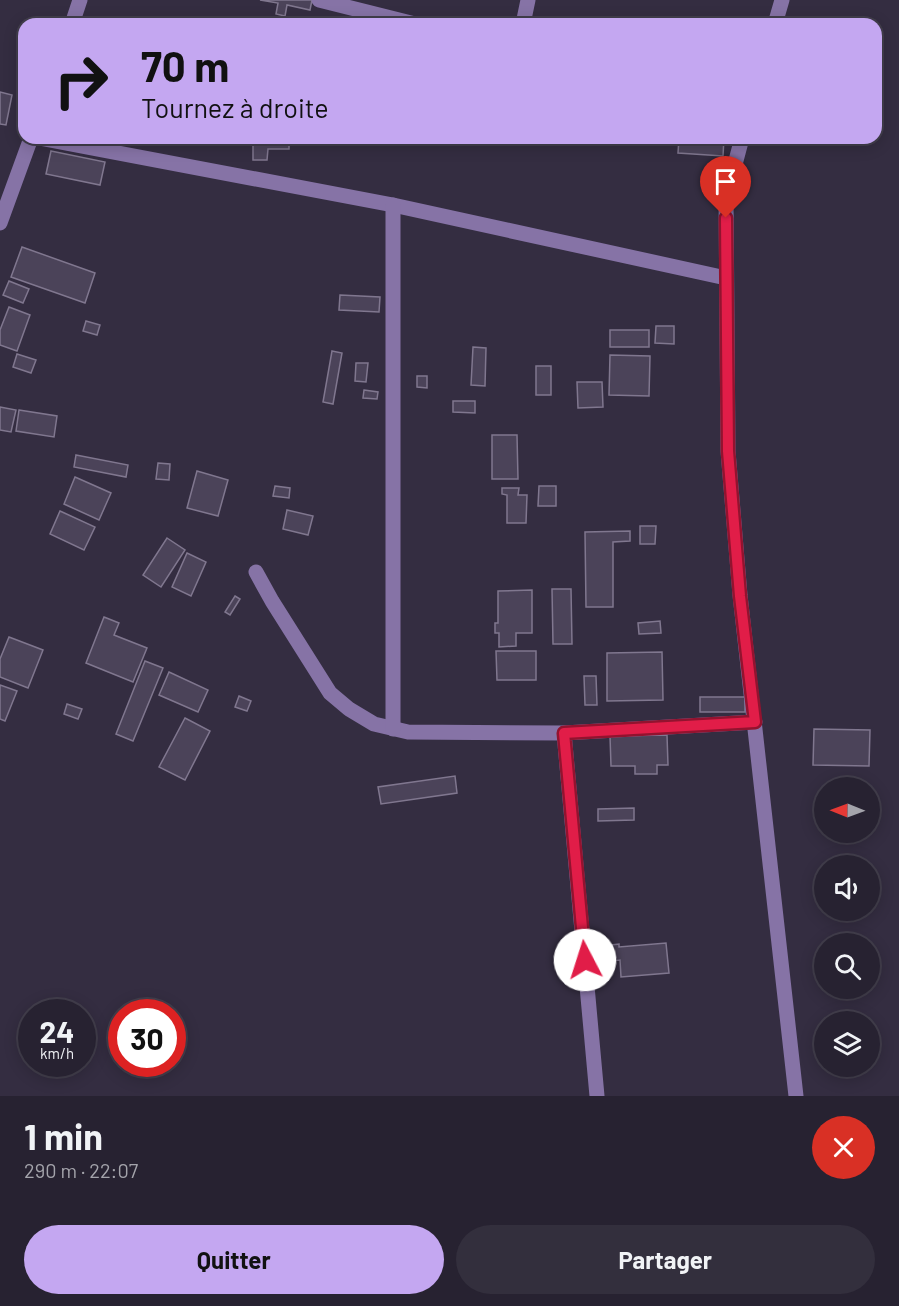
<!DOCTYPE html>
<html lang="fr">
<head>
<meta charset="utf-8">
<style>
	body { margin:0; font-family:Barlow,sans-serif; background:#332f3d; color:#f1f3f6; height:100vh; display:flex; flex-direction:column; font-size:22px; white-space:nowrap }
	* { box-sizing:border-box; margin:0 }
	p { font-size:20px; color:#a4a4ab }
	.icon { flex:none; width:33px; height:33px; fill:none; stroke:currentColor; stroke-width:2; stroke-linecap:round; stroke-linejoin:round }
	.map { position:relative; height:1096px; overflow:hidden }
	.sheet { display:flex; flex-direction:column; background:#272231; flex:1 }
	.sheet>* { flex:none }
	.top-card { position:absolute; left:18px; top:18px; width:864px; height:126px; border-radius:18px; box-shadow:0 3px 15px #0003,0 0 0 2px #433f4d; background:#c4a7f1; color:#111; overflow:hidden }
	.needle { width:39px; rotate:271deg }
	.fabs { position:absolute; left:814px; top:777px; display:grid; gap:12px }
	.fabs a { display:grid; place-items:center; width:66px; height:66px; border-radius:50%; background:#272231; box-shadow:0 3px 15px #0003,0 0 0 2px #433f4d; font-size:30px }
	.speed { position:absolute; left:18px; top:999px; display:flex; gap:12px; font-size:30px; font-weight:700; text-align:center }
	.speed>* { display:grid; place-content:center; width:78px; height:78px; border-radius:50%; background:#272231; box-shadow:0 3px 15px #0003,0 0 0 2px #433f4d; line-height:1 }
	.speed small { font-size:15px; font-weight:400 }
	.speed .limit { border:9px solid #d22; background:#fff; color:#111 }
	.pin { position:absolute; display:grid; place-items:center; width:51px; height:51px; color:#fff; margin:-62px -26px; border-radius:50% 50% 50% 0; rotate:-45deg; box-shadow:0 0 6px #0007 }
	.pin .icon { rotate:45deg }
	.me { position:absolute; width:66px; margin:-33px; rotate:355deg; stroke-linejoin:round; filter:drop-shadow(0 0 4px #0008) }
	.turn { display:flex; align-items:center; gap:21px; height:126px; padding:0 24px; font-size:27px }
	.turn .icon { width:78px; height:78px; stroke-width:2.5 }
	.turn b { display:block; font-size:42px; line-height:51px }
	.round { display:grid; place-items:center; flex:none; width:63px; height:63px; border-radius:32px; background:#332f3d }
	.overview { display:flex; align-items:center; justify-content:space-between; height:102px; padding:0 24px }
	h1 { font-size:36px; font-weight:700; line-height:45px }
	.primary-button { display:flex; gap:12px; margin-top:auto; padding:12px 24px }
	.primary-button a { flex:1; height:69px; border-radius:36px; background:#c4a7f1; color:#111; font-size:24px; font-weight:700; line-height:69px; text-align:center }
	.primary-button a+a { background:#332f3d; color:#f1f3f6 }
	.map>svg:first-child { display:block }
	.building { fill:#4b4359; stroke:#80778f; stroke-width:1.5 }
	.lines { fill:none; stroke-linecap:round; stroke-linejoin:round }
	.minor { stroke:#8673a6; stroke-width:15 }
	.route-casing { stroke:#92132f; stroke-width:15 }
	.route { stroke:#e11d48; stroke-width:10 }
</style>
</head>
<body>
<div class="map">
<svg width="899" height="1096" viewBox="0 0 899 1096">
	<rect width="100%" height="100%" fill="#342d41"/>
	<g class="building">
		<polygon points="260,0 312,0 310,10 287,5 285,16 276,14 278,3"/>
		<polygon points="673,19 699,24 672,24"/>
		<polygon points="0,92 12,95 6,125 0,124"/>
		<polygon points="253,138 268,138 268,141 289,141 289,149 268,149 267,160 253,160"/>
		<polygon points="271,138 316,138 316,140 270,140"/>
		<polygon points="679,138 724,138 723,156 678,153"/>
		<polygon points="51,151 105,162 100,185 46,174"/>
		<polygon points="22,247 95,273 85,303 11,277"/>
		<polygon points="9,281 29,289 23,303 3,295"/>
		<polygon points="340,295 380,297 379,312 339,310"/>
		<polygon points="9,307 30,315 17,351 0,345 0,330"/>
		<polygon points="86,321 100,325 97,335 83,331"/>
		<polygon points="656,326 674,326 674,344 655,343"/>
		<rect x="610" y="330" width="39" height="17"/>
		<polygon points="473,347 486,348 485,386 471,385"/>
		<polygon points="332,351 342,353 333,404 323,402"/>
		<polygon points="17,354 36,360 31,373 13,367"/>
		<polygon points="610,355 650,356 649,396 609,395"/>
		<polygon points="356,363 368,363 366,382 355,381"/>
		<rect x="536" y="366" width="15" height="29"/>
		<polygon points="417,376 427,376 427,388 417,387"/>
		<polygon points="577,382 602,382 603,407 578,408"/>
		<polygon points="364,390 378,392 377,399 363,398"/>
		<polygon points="453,401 475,401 475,413 453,412"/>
		<polygon points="0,407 16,410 11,432 0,430"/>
		<polygon points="19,410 57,416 54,437 16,431"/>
		<polygon points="492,435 517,435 518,479 492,479"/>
		<polygon points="76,455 128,465 126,477 74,467"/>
		<polygon points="158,463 170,464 169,480 156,479"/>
		<polygon points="197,471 228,480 218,516 187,508"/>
		<polygon points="75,477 111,493 99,520 64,504"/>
		<polygon points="275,486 290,488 289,498 273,496"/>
		<polygon points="539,486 556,486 556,506 538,506"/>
		<polygon points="502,488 519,488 518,495 527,495 526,523 507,523 507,495 502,494"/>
		<polygon points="287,510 313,516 308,535 283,529"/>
		<polygon points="60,511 95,527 84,550 50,534"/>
		<polygon points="640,526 656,526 655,544 640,544"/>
		<polygon points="630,531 630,541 613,542 613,607 586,607 585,532"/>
		<polygon points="167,538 185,550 161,587 143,575"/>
		<polygon points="187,553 206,562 191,596 172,587"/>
		<polygon points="552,589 571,589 572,644 553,644"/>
		<polygon points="532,590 532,633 516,633 516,646 499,647 499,633 495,633 495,623 498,623 498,591"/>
		<polygon points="235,596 240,599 230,615 225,612"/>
		<polygon points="104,617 119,623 114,635 147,648 133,682 86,663"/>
		<polygon points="660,621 661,633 639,634 638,623"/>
		<polygon points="9,637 43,650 28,688 0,677 0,659"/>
		<polygon points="496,651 536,651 536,680 497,680"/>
		<polygon points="662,652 663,700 607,701 607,653"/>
		<polygon points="145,661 163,668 133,741 116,734"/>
		<polygon points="169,672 208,690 198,712 159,695"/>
		<polygon points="584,676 596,676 597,705 585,705"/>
		<polygon points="0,685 17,691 5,721 0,719"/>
		<polygon points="239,696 251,701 247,711 235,707"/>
		<rect x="700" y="697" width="45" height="15"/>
		<polygon points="67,704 82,709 78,719 64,714"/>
		<polygon points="185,718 210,731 185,780 159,767"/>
		<polygon points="814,729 870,730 869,766 813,765"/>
		<polygon points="667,735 668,765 657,765 657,774 635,774 635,766 611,766 610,736"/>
		<polygon points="455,776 457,793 381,804 378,787"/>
		<polygon points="634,808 634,820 598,821 598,809"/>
		<polygon points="666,943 669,973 621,977 620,960 612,961 611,945 619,944 619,947"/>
	</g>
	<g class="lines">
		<g class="minor">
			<polyline points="319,0 415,24"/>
			<polyline points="72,24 80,0"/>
			<polyline points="523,24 528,0"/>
			<polyline points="775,24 782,0"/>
			<polyline points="39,138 393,205 726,278"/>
			<polyline points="742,138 726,198 728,451 740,595 796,1096"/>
			<polyline points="0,223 31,138"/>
			<polyline points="256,572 272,601 330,693 349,709 374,724 408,732 564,733 755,722"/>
			<polyline points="393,729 393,205"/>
			<polyline points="564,733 597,1096"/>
		</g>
	</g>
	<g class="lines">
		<g class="route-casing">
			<polyline id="route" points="585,960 564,733 755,722 740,596 728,451 726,218"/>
		</g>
		<use href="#route" class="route"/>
	</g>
</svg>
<div class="fabs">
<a><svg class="needle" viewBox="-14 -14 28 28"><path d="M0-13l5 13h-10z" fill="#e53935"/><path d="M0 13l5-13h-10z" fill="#a4a4ab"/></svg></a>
<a><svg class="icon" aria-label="sound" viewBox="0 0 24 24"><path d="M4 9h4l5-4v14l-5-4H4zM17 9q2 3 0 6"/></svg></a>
<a><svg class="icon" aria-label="search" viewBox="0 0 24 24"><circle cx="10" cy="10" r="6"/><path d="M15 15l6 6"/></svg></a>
<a><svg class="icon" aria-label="layers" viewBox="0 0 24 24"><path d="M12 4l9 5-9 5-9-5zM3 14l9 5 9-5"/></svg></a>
</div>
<div class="speed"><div>24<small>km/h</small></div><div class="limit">30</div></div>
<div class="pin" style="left:726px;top:218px;background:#d93025"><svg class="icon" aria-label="arrive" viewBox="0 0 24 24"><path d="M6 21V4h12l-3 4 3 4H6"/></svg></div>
<svg class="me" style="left:585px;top:960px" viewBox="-20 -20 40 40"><circle r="19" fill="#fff"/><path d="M0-13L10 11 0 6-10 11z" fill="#e11d48"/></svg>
<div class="top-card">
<div class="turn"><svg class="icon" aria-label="right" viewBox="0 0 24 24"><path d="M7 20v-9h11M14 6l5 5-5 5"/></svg><div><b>70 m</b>Tournez à droite</div></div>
</div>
</div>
<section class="sheet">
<div class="overview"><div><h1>1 min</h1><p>290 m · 22:07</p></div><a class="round" style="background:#d93025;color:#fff"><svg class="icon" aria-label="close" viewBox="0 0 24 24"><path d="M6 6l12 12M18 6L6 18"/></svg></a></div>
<div class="primary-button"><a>Quitter</a><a>Partager</a></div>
</section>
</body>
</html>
